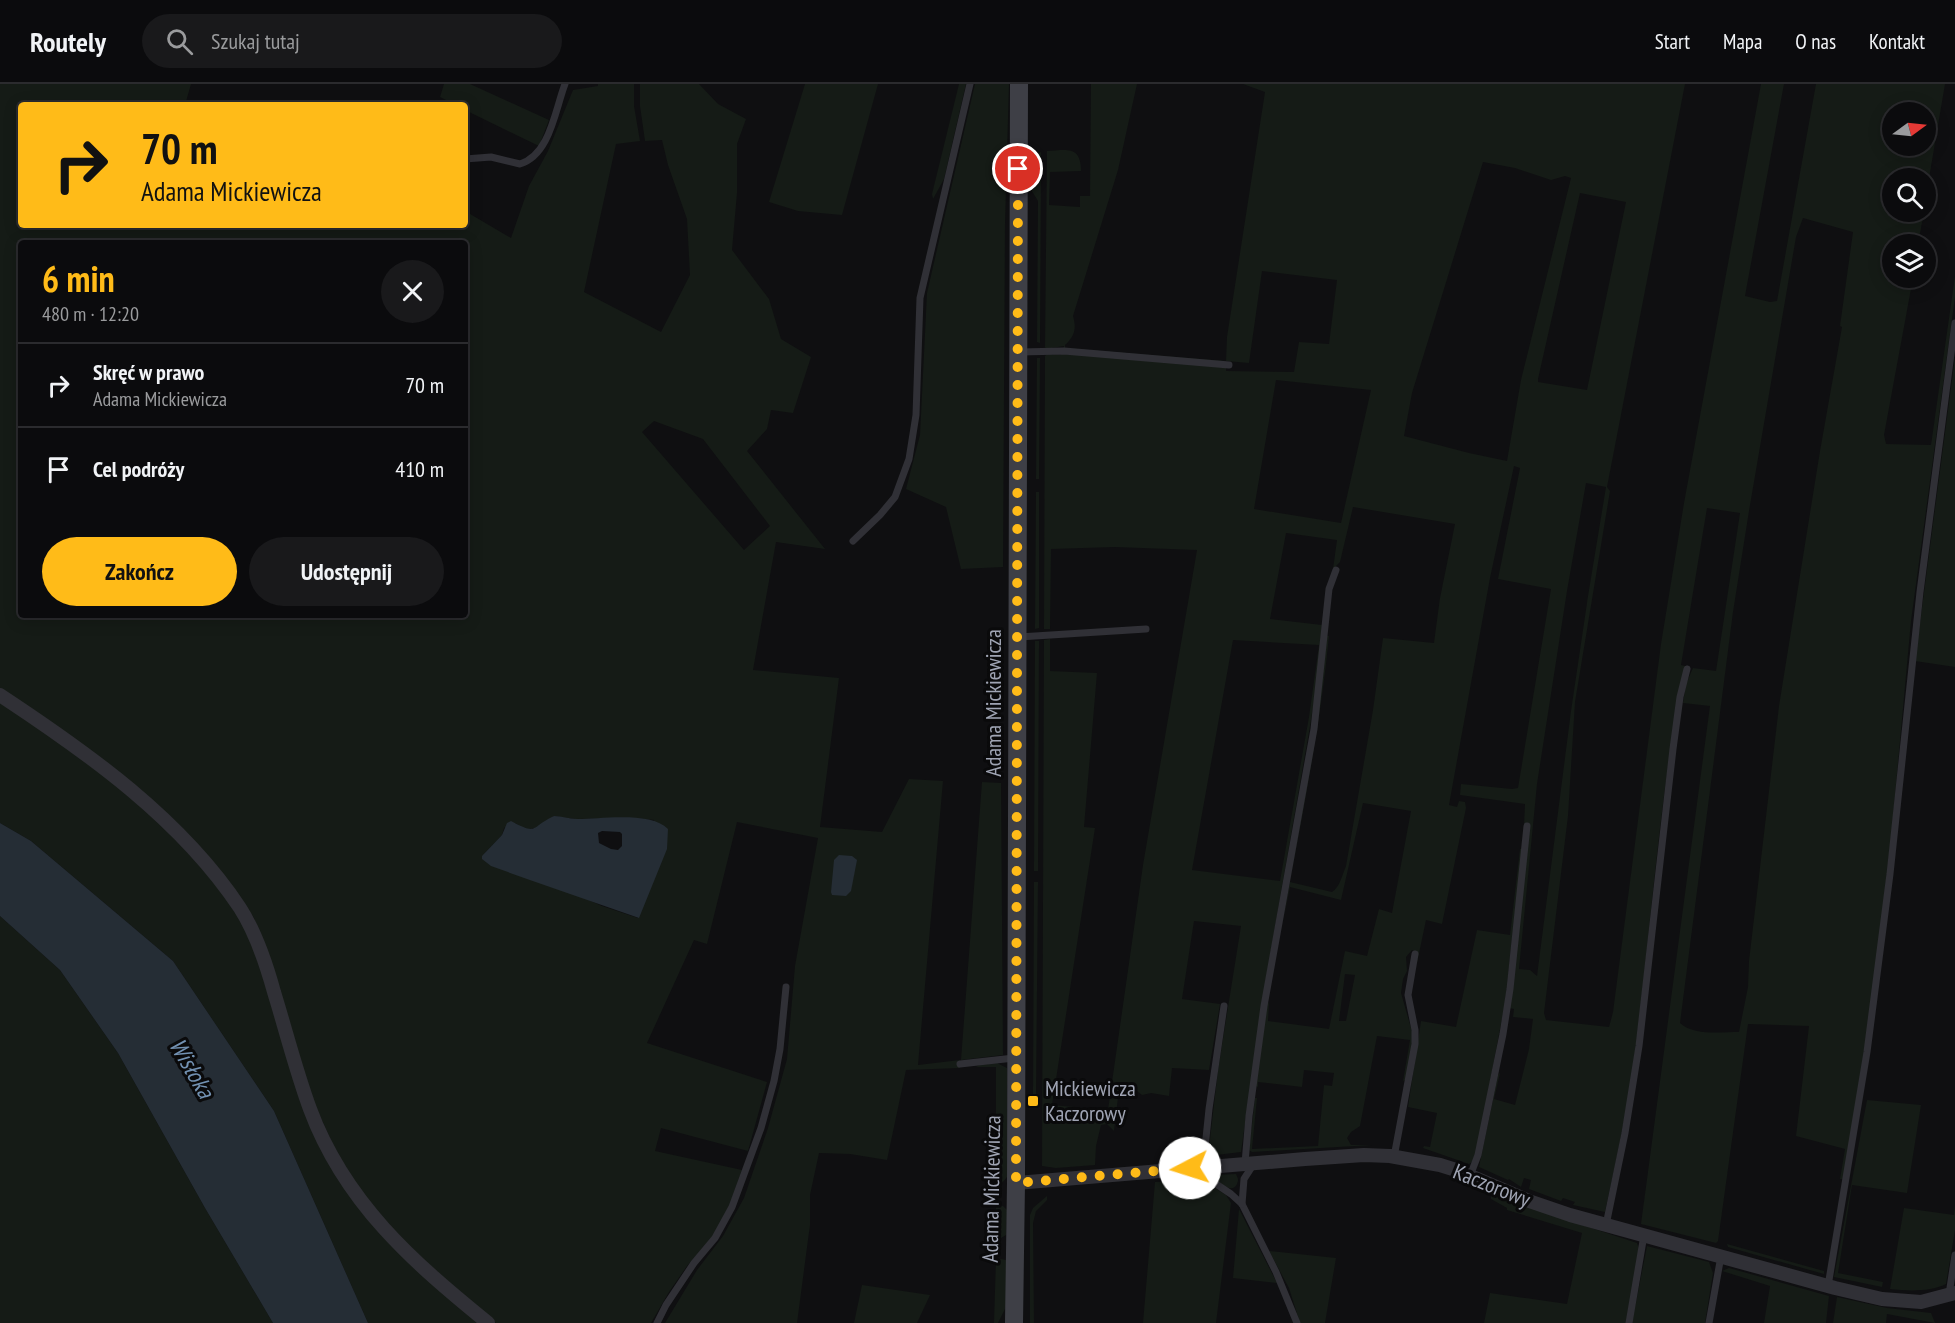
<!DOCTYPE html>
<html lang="pl">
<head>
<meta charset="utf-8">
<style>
	body { margin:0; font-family:"PT Sans Narrow",sans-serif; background:#19191b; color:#f1f3f6; height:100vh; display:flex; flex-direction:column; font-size:22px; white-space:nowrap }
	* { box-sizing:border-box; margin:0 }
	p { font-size:20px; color:#9a9b9d }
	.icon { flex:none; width:33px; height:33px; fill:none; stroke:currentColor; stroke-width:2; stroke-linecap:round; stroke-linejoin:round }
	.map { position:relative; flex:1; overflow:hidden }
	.sheet { position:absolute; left:18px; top:156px; width:450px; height:378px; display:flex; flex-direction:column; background:#0b0b0d; border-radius:6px; box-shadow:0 3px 15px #0003,0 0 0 2px #2b2b2e }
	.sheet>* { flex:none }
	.top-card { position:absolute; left:18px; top:18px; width:450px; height:126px; border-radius:6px; box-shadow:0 3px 15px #0003,0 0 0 2px #2b2b2e; background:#ffbb18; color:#111; overflow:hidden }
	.needle { width:39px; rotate:75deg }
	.tools { position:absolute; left:1882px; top:18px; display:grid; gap:12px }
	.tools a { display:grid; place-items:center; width:54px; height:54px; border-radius:50%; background:#0b0b0d; box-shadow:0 3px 15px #0003,0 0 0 2px #2b2b2e; font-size:30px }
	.pin { position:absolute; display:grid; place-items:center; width:51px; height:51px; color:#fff; margin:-26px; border:3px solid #fff; border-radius:50%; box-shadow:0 2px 6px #0007 }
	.me { position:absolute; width:66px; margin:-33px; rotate:265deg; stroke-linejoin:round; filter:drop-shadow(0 0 4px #0008) }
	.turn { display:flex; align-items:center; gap:21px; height:126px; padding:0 24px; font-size:27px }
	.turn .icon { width:78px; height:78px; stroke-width:2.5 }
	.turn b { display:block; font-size:42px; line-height:51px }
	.round { display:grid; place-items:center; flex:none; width:63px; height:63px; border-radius:32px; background:#19191b }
	.summary { display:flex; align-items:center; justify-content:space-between; height:102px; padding:0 24px }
	h1 { font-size:36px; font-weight:600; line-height:45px; color:#ffbb18 }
	.cta { display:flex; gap:12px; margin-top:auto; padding:12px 24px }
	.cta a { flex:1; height:69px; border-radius:36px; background:#ffbb18; color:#111; font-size:24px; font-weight:600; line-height:69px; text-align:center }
	.cta a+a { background:#19191b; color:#f1f3f6 }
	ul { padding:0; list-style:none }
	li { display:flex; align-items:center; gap:18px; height:84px; padding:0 24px; border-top:2px solid #2b2b2e }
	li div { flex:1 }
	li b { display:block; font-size:22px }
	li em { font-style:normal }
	header { display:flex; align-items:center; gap:36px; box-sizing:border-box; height:84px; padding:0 30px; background:#0b0b0d; border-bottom:2px solid #2b2b2e }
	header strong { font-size:28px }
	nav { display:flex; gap:33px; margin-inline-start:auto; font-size:21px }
	.search { width:420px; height:54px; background:#19191b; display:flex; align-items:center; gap:15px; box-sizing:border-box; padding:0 21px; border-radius:33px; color:#9a9b9d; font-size:22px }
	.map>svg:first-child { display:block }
	.green { fill:#151b16; fill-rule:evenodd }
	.water { fill:#252d35; fill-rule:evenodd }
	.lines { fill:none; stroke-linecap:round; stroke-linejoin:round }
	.lane { stroke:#303036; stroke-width:7 }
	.street { stroke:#303036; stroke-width:14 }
	.secondary { stroke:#3e3f46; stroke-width:18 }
	.route { stroke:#ffbb18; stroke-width:10; stroke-dasharray:0 18 }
	.poi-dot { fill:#ffbb18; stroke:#0a0a0b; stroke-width:2 }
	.labels { text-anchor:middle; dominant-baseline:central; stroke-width:6; stroke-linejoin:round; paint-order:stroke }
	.street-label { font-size:22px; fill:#9fa4b3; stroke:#0a0a0b }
	.poi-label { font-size:22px; fill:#9fa4b3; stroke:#0a0a0b; text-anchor:start }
	.water-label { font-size:24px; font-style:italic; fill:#7291b2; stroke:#0a0a0b }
</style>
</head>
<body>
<header>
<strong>Routely</strong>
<div class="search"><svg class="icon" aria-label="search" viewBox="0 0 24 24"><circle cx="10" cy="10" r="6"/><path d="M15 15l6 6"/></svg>Szukaj tutaj</div>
<nav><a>Start</a><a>Mapa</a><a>O nas</a><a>Kontakt</a></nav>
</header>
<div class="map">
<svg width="1955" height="1239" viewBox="0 0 1955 1239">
	<rect width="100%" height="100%" fill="#0f0f11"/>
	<g class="green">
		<path d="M 0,0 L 191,0 L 185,21 L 21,21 L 21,141 L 465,141 L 465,127 L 511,154 L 529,102 L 548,67 L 573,6 L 598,2 L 598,0 L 634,0 L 634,22 L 640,57 L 616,60 L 584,208 L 661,248 L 690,191 L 687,135 L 668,81 L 662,56 L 645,57 L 640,22 L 640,0 L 699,0 L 718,20 L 746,35 L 737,60 L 737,109 L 732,166 L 769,215 L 781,255 L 811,273 L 793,329 L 771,326 L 767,345 L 747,367 L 825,465 L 776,458 L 753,586 L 839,594 L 820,743 L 882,748 L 909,695 L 943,697 L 918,981 L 960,976 L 960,984 L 906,986 L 887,1076 L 850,1070 L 819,1069 L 810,1111 L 810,1141 L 797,1239 L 665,1239 L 697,1186 L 723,1152 L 744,1114 L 768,1044 L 787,975 L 795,882 L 818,754 L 737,738 L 707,860 L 694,856 L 647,959 L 767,998 L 748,1067 L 661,1044 L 655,1067 L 742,1086 L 727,1128 L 712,1153 L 687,1182 L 669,1208 L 651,1239 L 496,1239 L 403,1158 L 348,1094 L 311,1012 L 271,880 L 254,834 L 233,805 L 196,762 L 0,605 ZM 21,159 L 465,159 L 465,531 L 21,531 ZM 654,337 L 703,355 L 770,442 L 744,466 L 642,348 ZM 554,732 L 575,735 L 635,734 L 654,736 L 643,822 L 638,834 L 602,822 L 485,769 L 502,751 L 504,744 L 515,739 C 533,753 538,740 554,732 Z"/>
		<polygon points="444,0 470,0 549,36 539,62 465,26 465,21 456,21 440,13"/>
		<polygon points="805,0 878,0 842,131 798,127 769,118"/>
		<polygon points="959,0 966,0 944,95 933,115 932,110"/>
		<polygon points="975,0 1009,0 1005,139 1003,483 961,485 946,423 906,405 920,351 927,209"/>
		<path d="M 1091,0 L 1137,0 L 1118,86 L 1073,232 C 1077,245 1074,253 1065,261 L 1065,264 L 1226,277 L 1227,253 L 1265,8 L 1243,0 L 1685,0 L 1607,403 L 1610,407 L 1575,618 L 1568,732 L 1544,929 L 1546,936 L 1609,943 L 1613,928 L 1661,560 L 1684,419 L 1761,0 L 1784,0 L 1745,212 L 1770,218 L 1777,217 L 1816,0 L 1945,0 L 1926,112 L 1926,94 L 1893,94 L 1893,128 L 1924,128 L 1918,160 L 1893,160 L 1893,194 L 1913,194 L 1884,351 L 1886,360 L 1931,361 L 1955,192 L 1955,213 L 1911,537 L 1892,744 L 1880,850 L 1862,983 L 1844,1095 L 1840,1095 L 1845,1065 L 1796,1052 L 1809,942 L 1748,940 L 1718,1157 L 1716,1159 L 1641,1140 L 1710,622 L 1683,619 L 1686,600 L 1693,584 L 1716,587 L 1740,429 L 1707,424 L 1681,581 L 1685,582 C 1659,709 1652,839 1635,967 C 1628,1021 1617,1074 1605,1128 L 1573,1121 L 1575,1118 L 1563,1114 L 1561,1117 L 1529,1105 L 1531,1096 L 1524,1094 L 1521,1103 L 1509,1095 L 1508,1096 L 1479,1083 L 1498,991 L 1500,989 L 1494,1015 L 1515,1021 L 1529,965 L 1533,935 L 1513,933 L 1514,925 L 1509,924 L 1528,741 L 1524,741 L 1525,720 L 1460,711 L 1461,700 L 1512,705 L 1518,704 L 1551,505 L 1498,495 L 1520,384 L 1514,382 L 1490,494 L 1449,721 L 1457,723 L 1459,717 L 1465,718 L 1466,724 L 1442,840 L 1426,836 L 1417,879 L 1416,868 L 1412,866 L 1406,873 L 1407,887 L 1403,895 L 1401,909 L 1413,951 L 1407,995 L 1403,997 L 1410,956 L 1377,952 L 1360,1042 L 1351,1048 L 1347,1054 L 1351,1061 L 1372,1061 L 1252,1068 L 1249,1066 L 1255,1014 L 1257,1014 L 1252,1065 L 1318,1062 L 1324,1001 L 1332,1002 L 1334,989 L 1304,986 L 1302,1003 L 1258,998 L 1258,1003 L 1256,1002 L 1267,918 L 1269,919 L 1268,937 L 1329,945 L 1345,867 L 1367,872 L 1379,825 L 1392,829 L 1411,727 L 1363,719 L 1341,816 L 1290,803 L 1283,838 L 1316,648 L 1327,552 L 1329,552 C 1321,635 1305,717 1290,798 L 1332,808 C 1340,803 1342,791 1346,782 L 1373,626 L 1383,554 L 1434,559 L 1440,514 L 1455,440 L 1353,423 L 1340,478 L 1333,485 L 1337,456 L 1286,449 L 1270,535 L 1322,541 L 1317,598 L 1310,642 L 1261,923 L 1241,1068 L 1208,1072 L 1218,986 L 1241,842 L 1194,837 L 1182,915 L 1220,920 L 1209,986 L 1172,984 L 1169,1012 L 1151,1009 L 1142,1011 L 1137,1007 L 1119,1005 L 1114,1047 L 1107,1040 L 1101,1041 L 1096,1062 L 1095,1081 L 1056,1084 L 1042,1082 L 1044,556 L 1050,555 L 1050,587 L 1097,589 L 1084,743 L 1095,744 L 1052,1021 L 1108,1026 L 1143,781 L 1197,466 L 1115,463 L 1051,465 L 1050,545 L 1044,545 L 1045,272 L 1047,270 L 1061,271 L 1064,262 L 1046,265 L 1045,263 L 1047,67 C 1066,66 1081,61 1081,87 L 1050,88 L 1049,121 L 1080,123 L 1080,112 L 1090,112 ZM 1893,28 L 1926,28 L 1926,62 L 1893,62 ZM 1483,78 L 1515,84 L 1551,96 L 1565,92 L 1571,94 L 1521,296 L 1507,377 L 1469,369 L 1404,352 L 1412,309 ZM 1580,109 L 1626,118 L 1587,306 L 1538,298 L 1538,295 ZM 1803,134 L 1853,148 L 1840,242 L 1842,243 L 1820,367 L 1779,622 L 1749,877 L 1748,903 L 1739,948 C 1721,948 1694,952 1680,939 L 1733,528 L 1749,427 L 1796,153 ZM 1262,187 L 1337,196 L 1329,260 L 1299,258 L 1294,288 L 1226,287 L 1226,277 L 1249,279 ZM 1276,296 L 1371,306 L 1341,439 L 1254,425 ZM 1586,399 L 1606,403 L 1588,512 L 1571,627 L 1537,892 L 1530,886 L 1519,885 L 1537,700 L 1567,507 ZM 1233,556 L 1319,561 L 1309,633 L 1280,797 L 1192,786 ZM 1345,890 L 1355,891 L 1346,937 L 1339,937 Z"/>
		<polygon points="1041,68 1041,79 1040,259 1037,258 1038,117 1030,104 1031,76 1035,71"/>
		<polygon points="1955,273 1955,583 1915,577"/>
		<polygon points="1037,274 1040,274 1039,395 1036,395"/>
		<polygon points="1036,408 1039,408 1039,544 1035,545"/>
		<polygon points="1035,557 1039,557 1038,787 1034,787"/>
		<polygon points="0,615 75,667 153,732 222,805 246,845 337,1091 482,1239 368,1239 274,1027 173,877 31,757 0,739"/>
		<polygon points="982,698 1001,699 1003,971 961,976"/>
		<polygon points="1520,765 1522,765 1505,919 1477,1066 1473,1077 1469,1080 1423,1064 1424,1062 1430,1063 1437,1029 1408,1023 1421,937 1456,943 1477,846 1510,851"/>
		<polygon points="1034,798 1038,798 1036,1011 1033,1011"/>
		<polygon points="0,832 60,886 118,969 205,1124 273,1239 0,1239"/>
		<polygon points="997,979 1007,984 1007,1093 996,1106 996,983 976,983 980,981"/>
		<polygon points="1867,1016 1921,1021 1907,1109 1852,1101 1838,1189 1883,1198 1882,1203 1834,1193"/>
		<path d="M 1236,1090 C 1238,1095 1239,1095 1237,1100 C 1232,1111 1219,1098 1212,1093 L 1214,1091 Z"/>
		<polygon points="1202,1096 1226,1111 1231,1119 1216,1239 1143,1239 1155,1098"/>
		<polygon points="1491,1111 1637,1159 1639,1165 1626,1239 1484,1239 1490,1209 1567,1220 1582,1149 1507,1126 1507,1124 1491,1115"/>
		<polygon points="1047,1112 1047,1116 1036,1127 1033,1139 1034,1239 1030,1239 1030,1131 1033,1124"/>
		<polygon points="996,1120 1003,1122 1007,1126 1006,1151 996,1157"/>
		<path d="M 1955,1121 L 1955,1146 L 1946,1200 C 1930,1208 1908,1207 1890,1205 L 1904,1124 L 1954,1131 Z"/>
		<polygon points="1239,1125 1277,1199 1233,1194"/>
		<polygon points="1727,1160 1824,1187 1824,1190 1728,1163"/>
		<polygon points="1647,1162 1709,1178 1713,1189 1705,1239 1632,1239"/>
		<polygon points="1269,1167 1336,1174 1325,1239 1300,1239 1289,1204"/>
		<polygon points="996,1174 1006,1176 1006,1223 998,1239 994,1239"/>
		<polygon points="1729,1184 1829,1212 1826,1239 1764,1239 1770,1202 1722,1187"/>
		<polygon points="862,1201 930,1211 917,1239 854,1239"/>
		<polygon points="1837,1213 1887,1224 1931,1229 1935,1239 1887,1230 1886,1239 1833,1239"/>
	</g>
	<g class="water">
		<path d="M 554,732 C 562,732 569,735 577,735 C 601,735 651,727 668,745 L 667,765 L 639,834 L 527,795 L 491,782 L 482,775 L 482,772 L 502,751 L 507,739 L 511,737 C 539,752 530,743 554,732 ZM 602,747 L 620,748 L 622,750 L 622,762 L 618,766 L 611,765 L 599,759 L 598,749 Z"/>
		<polygon points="0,739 31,757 173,877 274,1027 368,1239 273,1239 205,1124 118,969 60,886 0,832"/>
		<polygon points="839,771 852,772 857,776 851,807 846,812 832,811 831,808 834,776"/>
	</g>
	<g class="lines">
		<g class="lane">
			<path d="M 465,75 L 491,73 L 520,80 C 550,71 555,26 565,0"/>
			<polyline points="1020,268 1064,267 1229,281"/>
			<polyline points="853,457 880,431 895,413 909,375 916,331 920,214 970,0"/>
			<polyline points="1019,553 1146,545"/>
			<polyline points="960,980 1014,974"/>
			<polyline points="1394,1073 1415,960 1415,946 1408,911 1415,870"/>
			<polyline points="1245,1079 1249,1032 1264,922 1314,645 1329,505 1336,486"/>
			<polyline points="1203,1083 1209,1025 1224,922"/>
			<polyline points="1195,1086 1231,1110 1242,1120 1276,1188 1297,1239"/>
			<polyline points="1470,1092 1478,1071 1503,950 1510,905 1527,742"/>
			<polyline points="1242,1120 1244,1095 1253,1081"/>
			<polyline points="1606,1141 1625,1049 1639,962 1673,665 1680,613 1687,585"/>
			<polyline points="1828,1202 1867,968 1890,790 1920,508 1955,239"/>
			<polyline points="1952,1210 1950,1204 1955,1171"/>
			<polyline points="657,1239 666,1221 694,1179 715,1154 732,1123 761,1044 774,997 780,965 786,903"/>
			<polyline points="1629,1239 1644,1151"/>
			<polyline points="1709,1239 1721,1172"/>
		</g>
		<g class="street">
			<path d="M 0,611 C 88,669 181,735 240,824 C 256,849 266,879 274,908 C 286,947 296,987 310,1025 C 345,1119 413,1178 488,1239"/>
			<polyline points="1016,1099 1305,1075 1364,1071 1390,1072 1440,1081 1456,1086 1529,1117 1570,1131 1835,1204 1882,1215 1921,1218 1955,1209"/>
		</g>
		<polyline class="secondary" points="1014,1239 1016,1099 1019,0"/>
	</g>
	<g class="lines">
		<polyline class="route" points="1018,85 1016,1099 1190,1084"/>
	</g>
	<rect class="poi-dot" x="1027" y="1011" width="12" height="12" rx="3"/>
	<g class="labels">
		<g class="street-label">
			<text transform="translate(993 619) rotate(-90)">Adama Mickiewicza</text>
			<text transform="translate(1492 1101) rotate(22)">Kaczorowy</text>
			<text transform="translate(991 1105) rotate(-89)">Adama Mickiewicza</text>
		</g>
		<g class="poi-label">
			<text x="1045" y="1004">Mickiewicza<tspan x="1045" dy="25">Kaczorowy</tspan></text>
		</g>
		<g class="water-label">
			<text transform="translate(192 984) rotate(60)">Wisłoka</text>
		</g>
	</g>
</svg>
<div class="tools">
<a><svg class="needle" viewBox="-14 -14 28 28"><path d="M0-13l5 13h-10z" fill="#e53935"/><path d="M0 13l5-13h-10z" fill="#9a9b9d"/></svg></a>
<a><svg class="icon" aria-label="search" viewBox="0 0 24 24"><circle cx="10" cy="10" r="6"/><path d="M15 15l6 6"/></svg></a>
<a><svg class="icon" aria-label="layers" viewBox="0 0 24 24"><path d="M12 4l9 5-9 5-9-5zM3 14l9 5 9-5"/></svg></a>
</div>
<div class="pin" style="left:1018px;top:85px;background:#d93025"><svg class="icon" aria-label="arrive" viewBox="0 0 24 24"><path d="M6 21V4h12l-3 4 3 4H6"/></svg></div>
<svg class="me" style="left:1190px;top:1084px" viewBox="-20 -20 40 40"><circle r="19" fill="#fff"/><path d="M0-13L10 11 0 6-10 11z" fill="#ffbb18"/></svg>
<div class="top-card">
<div class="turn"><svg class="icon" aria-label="right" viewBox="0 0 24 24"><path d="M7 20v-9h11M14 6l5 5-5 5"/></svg><div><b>70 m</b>Adama Mickiewicza</div></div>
</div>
<section class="sheet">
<div class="summary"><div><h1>6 min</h1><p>480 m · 12:20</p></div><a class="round"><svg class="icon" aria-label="close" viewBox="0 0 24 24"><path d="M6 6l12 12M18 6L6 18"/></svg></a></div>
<ul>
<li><svg class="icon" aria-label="right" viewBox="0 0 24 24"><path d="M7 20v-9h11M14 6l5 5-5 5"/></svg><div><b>Skręć w prawo</b><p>Adama Mickiewicza</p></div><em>70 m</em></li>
<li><svg class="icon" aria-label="arrive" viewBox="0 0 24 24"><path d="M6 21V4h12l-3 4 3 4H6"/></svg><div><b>Cel podróży</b></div><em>410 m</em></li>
</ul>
<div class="cta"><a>Zakończ</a><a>Udostępnij</a></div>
</section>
</div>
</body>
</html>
